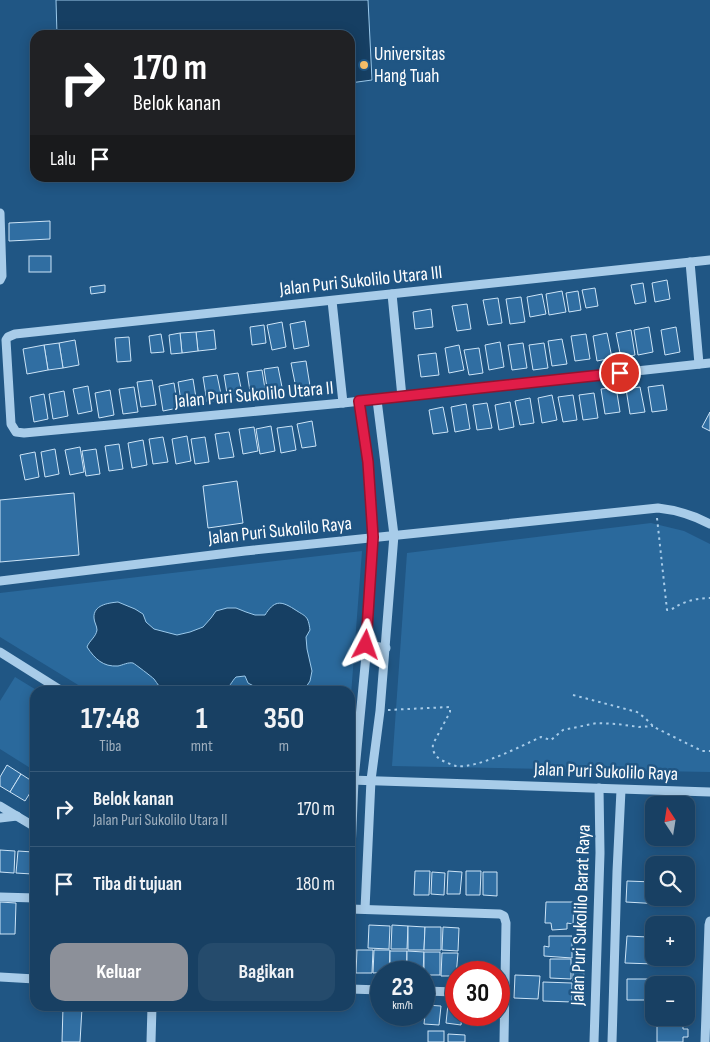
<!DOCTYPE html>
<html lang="id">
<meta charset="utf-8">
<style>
body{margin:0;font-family:"Sofia Sans Condensed",sans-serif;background:#254b6c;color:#f1f3f6;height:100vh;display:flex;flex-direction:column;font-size:19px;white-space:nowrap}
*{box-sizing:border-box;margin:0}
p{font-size:16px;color:#9fafbe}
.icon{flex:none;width:28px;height:28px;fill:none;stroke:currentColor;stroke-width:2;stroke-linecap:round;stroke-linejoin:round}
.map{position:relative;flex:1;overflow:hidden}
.panel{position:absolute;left:30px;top:686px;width:325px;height:325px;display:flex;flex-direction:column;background:#184063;border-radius:15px;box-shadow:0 2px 12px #0003,0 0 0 1px #365978}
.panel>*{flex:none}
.guide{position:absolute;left:30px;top:30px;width:325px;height:152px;border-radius:15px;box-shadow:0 2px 12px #0003,0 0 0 1px #365978;background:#202124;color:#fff;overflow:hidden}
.needle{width:32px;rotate:348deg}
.buttons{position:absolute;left:645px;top:796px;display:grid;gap:10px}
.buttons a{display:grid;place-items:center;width:50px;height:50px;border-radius:10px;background:#184063;box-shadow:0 2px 12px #0003,0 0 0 1px #365978;font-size:25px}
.speed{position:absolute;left:370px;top:961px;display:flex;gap:10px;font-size:25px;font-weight:700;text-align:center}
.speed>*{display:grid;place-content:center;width:65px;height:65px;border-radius:50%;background:#184063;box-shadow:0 2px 12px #0003,0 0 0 1px #365978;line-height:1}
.speed small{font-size:12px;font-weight:400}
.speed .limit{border:8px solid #d22;background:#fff;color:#111}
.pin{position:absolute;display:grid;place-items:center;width:42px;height:42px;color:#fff;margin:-21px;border:2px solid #fff;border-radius:50%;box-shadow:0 1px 5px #0007}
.me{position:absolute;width:55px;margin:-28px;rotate:4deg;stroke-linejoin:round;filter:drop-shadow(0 0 4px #0008)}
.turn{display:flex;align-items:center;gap:18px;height:105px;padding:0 20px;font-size:22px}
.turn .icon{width:65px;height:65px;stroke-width:2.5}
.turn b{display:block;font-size:35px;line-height:42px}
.then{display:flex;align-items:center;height:48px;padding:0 20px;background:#0003;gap:10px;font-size:19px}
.eta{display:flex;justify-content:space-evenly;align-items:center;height:85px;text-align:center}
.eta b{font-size:30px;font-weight:700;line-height:35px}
.button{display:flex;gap:10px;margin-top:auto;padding:10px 20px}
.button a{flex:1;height:58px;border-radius:15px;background:#8c9099;color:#fff;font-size:20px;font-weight:700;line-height:58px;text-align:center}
.button a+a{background:#254b6c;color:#f1f3f6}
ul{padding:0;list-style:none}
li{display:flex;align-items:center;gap:15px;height:75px;padding:0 20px;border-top:1px solid #365978}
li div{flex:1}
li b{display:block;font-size:19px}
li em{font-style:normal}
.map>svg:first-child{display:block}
.green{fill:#2a699c}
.water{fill:#163f63;stroke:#9bc9eb}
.building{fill:#306ea2;stroke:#cce4f7}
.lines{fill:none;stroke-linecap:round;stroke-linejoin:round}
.path{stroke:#a8cce9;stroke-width:2;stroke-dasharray:2.5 4;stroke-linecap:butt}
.minor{stroke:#a8cce9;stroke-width:9}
.route-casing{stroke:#92132f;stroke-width:12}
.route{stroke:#e11d48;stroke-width:9}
.poi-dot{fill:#f7bf68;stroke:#205684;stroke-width:2}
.labels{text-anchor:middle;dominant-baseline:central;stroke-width:5;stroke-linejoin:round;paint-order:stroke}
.poi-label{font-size:19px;fill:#fff;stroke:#205684;text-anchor:start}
.street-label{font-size:19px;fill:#fff;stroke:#205684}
</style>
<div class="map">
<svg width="710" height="1042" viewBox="0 0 710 1042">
<rect width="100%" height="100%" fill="#205684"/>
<g class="green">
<polygon points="651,523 684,531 710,544 710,772 392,766 407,553"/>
<polygon points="362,551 350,708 350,691 88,691 0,637 0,593"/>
<polygon points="15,677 38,691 35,691 35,771 0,749 0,701"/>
</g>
<g class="water">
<polygon points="56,0 368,0 372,80 350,83 350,35 57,35"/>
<path d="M118,602L135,609L143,614L146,622L154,629L177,635L190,632L203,627L211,618L216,611L227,608H236L246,612L255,615H265C274,601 280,600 294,609C306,617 308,615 310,630L306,637L307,649L312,671L310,681L306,687L300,691H263L248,683L245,676L236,677C231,682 230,688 223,690C219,692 177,692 173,691C170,690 161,688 159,686C157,684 156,681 154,679C152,677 135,664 133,663C128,662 123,665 118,666C103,667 95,659 87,647C89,641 96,637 97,630C97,626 94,622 94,618C93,605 108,603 118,602Z"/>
</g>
<g class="building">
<polygon points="50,221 50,239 9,241 9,223"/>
<rect x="29" y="256" width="22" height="16"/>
<polygon points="667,280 670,299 655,302 652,283"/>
<polygon points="643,283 646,302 635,304 631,285"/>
<polygon points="105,285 105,292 91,294 90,287"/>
<polygon points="595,288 598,306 586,308 582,290"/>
<polygon points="562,291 566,312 549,315 546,294"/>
<polygon points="578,291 581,310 569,312 566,293"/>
<polygon points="542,294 546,314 530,317 527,297"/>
<polygon points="521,297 525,322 510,324 506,299"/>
<polygon points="498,298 502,323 488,325 483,300"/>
<polygon points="467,304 471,329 457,331 452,306"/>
<polygon points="431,309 433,327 415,329 413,312"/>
<polygon points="305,321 309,346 294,349 290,324"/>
<polygon points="282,322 286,347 272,350 267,325"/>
<polygon points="264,325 266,343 252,345 250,327"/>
<polygon points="649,327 653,352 638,355 634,330"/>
<polygon points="676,327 680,352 665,355 661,330"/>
<polygon points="214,330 216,349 198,351 196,332"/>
<polygon points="631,330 635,355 621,358 616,333"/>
<polygon points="196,332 198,351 182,353 180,333"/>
<polygon points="180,333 182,353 171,354 169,335"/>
<polygon points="607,333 612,358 597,361 593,336"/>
<polygon points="161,334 164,352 151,353 149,336"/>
<polygon points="586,334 590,359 575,361 571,336"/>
<polygon points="129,337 131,361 117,362 115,338"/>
<polygon points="562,339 567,364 552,366 548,341"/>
<polygon points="75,340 79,365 63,368 59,343"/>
<polygon points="500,342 504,367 489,370 485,345"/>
<polygon points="59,343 63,368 48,370 44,345"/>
<polygon points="523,343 527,368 512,370 508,345"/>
<polygon points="544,343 548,368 533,370 529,345"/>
<polygon points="44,345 48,370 27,374 23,349"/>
<polygon points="459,345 464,370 449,373 445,348"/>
<polygon points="479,348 483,373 469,375 464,350"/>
<polygon points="436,353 439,375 421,377 418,355"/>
<polygon points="306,361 310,386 296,388 291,363"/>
<polygon points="278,367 283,392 268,394 264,369"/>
<polygon points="262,370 266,395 251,398 247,372"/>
<polygon points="238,373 243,398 228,400 224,375"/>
<polygon points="217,375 222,399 207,402 203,377"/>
<polygon points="193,379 197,404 182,407 178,382"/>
<polygon points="152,380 156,405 141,407 137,382"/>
<polygon points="174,383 178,408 163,411 159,386"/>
<polygon points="663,385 667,410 652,412 648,387"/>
<polygon points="88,386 92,411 78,414 73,389"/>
<polygon points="134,387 138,412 123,414 119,389"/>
<polygon points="616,387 620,412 605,414 601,389"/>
<polygon points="640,387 645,412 630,414 626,389"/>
<polygon points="110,390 114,415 99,418 95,393"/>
<polygon points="64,391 68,416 53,419 49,394"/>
<polygon points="594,393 598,418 583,420 579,395"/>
<polygon points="44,394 48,419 34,422 30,397"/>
<polygon points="552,395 557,420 542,423 538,398"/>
<polygon points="573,395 577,420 563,422 558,397"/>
<polygon points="530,398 534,423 520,425 515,401"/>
<polygon points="510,402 514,427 499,430 495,405"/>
<polygon points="487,403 492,428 477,430 473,405"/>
<polygon points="466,404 470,429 455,432 451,407"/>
<polygon points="443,407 448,432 433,434 429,410"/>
<polygon points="710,412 710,431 702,427"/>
<polygon points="312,421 316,446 302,448 297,424"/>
<polygon points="271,426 275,451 260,454 256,429"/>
<polygon points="292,426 296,450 281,453 277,428"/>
<polygon points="254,427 258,451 243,454 239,429"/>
<polygon points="229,432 234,457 219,459 215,434"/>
<polygon points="187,436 191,461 176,464 172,439"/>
<polygon points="163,437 168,462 153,464 149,439"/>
<polygon points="205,437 209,462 195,464 191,439"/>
<polygon points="143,440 147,465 132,468 128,443"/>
<polygon points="119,444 123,469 109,471 105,446"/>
<polygon points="80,447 84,472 70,475 65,450"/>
<polygon points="55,449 59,474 45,477 41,452"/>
<polygon points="96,449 100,474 86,476 82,451"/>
<polygon points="35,452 39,477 25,480 20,455"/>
<polygon points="237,481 243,523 208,528 203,486"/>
<polygon points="74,493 79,555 0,562 0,500"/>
<polygon points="7,765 21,774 10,792 0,786 0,777"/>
<polygon points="21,774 35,783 35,785 25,801 10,792"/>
<polygon points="0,850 15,851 14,873 0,872"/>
<polygon points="18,851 33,852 32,874 16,873"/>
<polygon points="415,871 430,871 429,895 414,895"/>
<polygon points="448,871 462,872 460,894 447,894"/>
<polygon points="466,871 481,871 480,895 466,895"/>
<polygon points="432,872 445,873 444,895 431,894"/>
<polygon points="483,872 497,872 497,896 483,895"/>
<polygon points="627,881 654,882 654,898 661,898 661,904 626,902"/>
<polygon points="0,902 16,903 15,934 0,934"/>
<polygon points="546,902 574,902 573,924 567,923 567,929 552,930 551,923 545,923"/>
<polygon points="369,925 390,926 389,949 368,948"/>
<polygon points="392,925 408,926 407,949 391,949"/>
<polygon points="408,926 425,927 424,950 408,950"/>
<polygon points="425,927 441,927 441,950 424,950"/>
<polygon points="443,927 459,928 458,951 442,950"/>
<polygon points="549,936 572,936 572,958 544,956 544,946 549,947"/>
<polygon points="627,936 648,937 648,949 654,950 654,958 656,958 655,964 625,963"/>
<polygon points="350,949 356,949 355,973 350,972"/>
<polygon points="357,950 373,950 372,973 356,973"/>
<polygon points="374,950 390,950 389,972 373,973"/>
<polygon points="390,951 407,951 406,972 390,972"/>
<polygon points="407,951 424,952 423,972 407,972"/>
<rect x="424" y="952" width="16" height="23"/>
<polygon points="442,953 458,953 456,976 441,976"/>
<polygon points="550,959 571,959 571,979 550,978"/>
<polygon points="573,972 584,973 584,981 573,981"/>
<polygon points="515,975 540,976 538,999 514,998"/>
<polygon points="627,979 655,979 655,985 654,985 654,1000 627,1000"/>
<polygon points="543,982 572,983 572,1002 543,1001"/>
<polygon points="448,1004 456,1005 456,1015 462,1015 461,1025 446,1023"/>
<polygon points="426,1005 441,1006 439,1025 424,1024"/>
<polygon points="63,1007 82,1008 80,1042 62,1042"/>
<polygon points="657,1025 683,1025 683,1029 688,1029 688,1037 683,1037 683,1042 657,1042"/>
<rect x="428" y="1031" width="16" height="11"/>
<polygon points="448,1034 465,1035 465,1042 448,1042"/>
</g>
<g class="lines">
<g class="path">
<path d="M657,518L667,610C673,610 676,606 681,604C690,600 700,598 710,598"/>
<polyline points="573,695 637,712 645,718 654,727 702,751 710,751"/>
<path d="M388,710L450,707V712L433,744C432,751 435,756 441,760C446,762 451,765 456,766C477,769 521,746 541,737L551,740L563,730L597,723L617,724L639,727L653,726"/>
</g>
<g class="minor">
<polyline points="0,213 2,276 0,280"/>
<polyline points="710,260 15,334 8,337 6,340 11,424 16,432 24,433 343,403 710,363"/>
<polyline points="690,262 699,364"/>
<polyline points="392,294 402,397"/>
<polyline points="332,301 343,403"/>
<path d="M0,581L245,551L658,508C677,510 693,515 710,524"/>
<polyline points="367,645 386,648"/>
<polyline points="0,652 62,691"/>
<polyline points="350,780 710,792"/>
<polyline points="0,806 35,827"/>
<polyline points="0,818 17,816"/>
<polyline points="350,874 354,780 367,645 373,537 368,462 359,401"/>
<polyline points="0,897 35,898"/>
<polyline points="350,909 500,914 504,916 506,923 504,1042"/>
<polyline points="365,909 371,780 380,711 394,535 377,400"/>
<polyline points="0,977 35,979"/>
<polyline points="350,989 381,990"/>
<polyline points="424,991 456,992"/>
<polyline points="151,1042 152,1006"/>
<polyline points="594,1042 600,853 599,788"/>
<polyline points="612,1042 617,872 621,790"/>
<polyline points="705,1042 709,925 710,921"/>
</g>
</g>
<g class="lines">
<defs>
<polyline id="route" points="366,645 373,537 368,462 359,401 620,373"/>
</defs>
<use href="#route" class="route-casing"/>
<use href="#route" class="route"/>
</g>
<circle class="poi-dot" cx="364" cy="65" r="5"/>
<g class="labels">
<g class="poi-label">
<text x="374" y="54">Universitas<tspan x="374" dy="22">Hang Tuah</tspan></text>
</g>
<g class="street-label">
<text transform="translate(361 281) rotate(-6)">Jalan Puri Sukolilo Utara III</text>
<text transform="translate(254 395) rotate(-5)">Jalan Puri Sukolilo Utara II</text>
<text transform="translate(280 531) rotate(-6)">Jalan Puri Sukolilo Raya</text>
<text transform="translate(606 772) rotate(2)">Jalan Puri Sukolilo Raya</text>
<text transform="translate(581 915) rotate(-88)">Jalan Puri Sukolilo Barat Raya</text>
</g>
</g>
</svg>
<div class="buttons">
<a><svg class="needle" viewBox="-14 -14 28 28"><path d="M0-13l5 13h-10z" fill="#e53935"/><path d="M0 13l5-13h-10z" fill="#9fafbe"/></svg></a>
<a><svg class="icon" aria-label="search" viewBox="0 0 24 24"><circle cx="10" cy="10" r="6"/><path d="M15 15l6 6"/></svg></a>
<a>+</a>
<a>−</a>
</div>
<div class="speed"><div>23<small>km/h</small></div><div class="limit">30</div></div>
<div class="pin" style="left:620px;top:373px;background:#d93025"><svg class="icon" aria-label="arrive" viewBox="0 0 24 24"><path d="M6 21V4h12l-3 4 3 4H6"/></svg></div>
<svg class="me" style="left:366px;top:645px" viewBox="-20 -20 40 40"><path d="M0-17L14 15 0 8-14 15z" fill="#e11d48" stroke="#fff" stroke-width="4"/></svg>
<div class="guide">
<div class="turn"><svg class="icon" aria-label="right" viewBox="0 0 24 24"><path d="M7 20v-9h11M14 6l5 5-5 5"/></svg><div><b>170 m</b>Belok kanan</div></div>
<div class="then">Lalu<svg class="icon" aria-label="arrive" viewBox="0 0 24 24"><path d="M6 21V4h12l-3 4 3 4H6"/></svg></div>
</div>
<section class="panel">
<div class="eta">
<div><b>17:48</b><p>Tiba</p></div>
<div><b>1</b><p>mnt</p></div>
<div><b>350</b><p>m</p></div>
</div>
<ul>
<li><svg class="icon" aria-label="right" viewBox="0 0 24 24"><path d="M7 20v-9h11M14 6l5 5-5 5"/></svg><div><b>Belok kanan</b><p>Jalan Puri Sukolilo Utara II</p></div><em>170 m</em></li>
<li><svg class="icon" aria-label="arrive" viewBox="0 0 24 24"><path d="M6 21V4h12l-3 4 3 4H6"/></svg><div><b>Tiba di tujuan</b></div><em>180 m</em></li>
</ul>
<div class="button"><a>Keluar</a><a>Bagikan</a></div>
</section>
</div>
